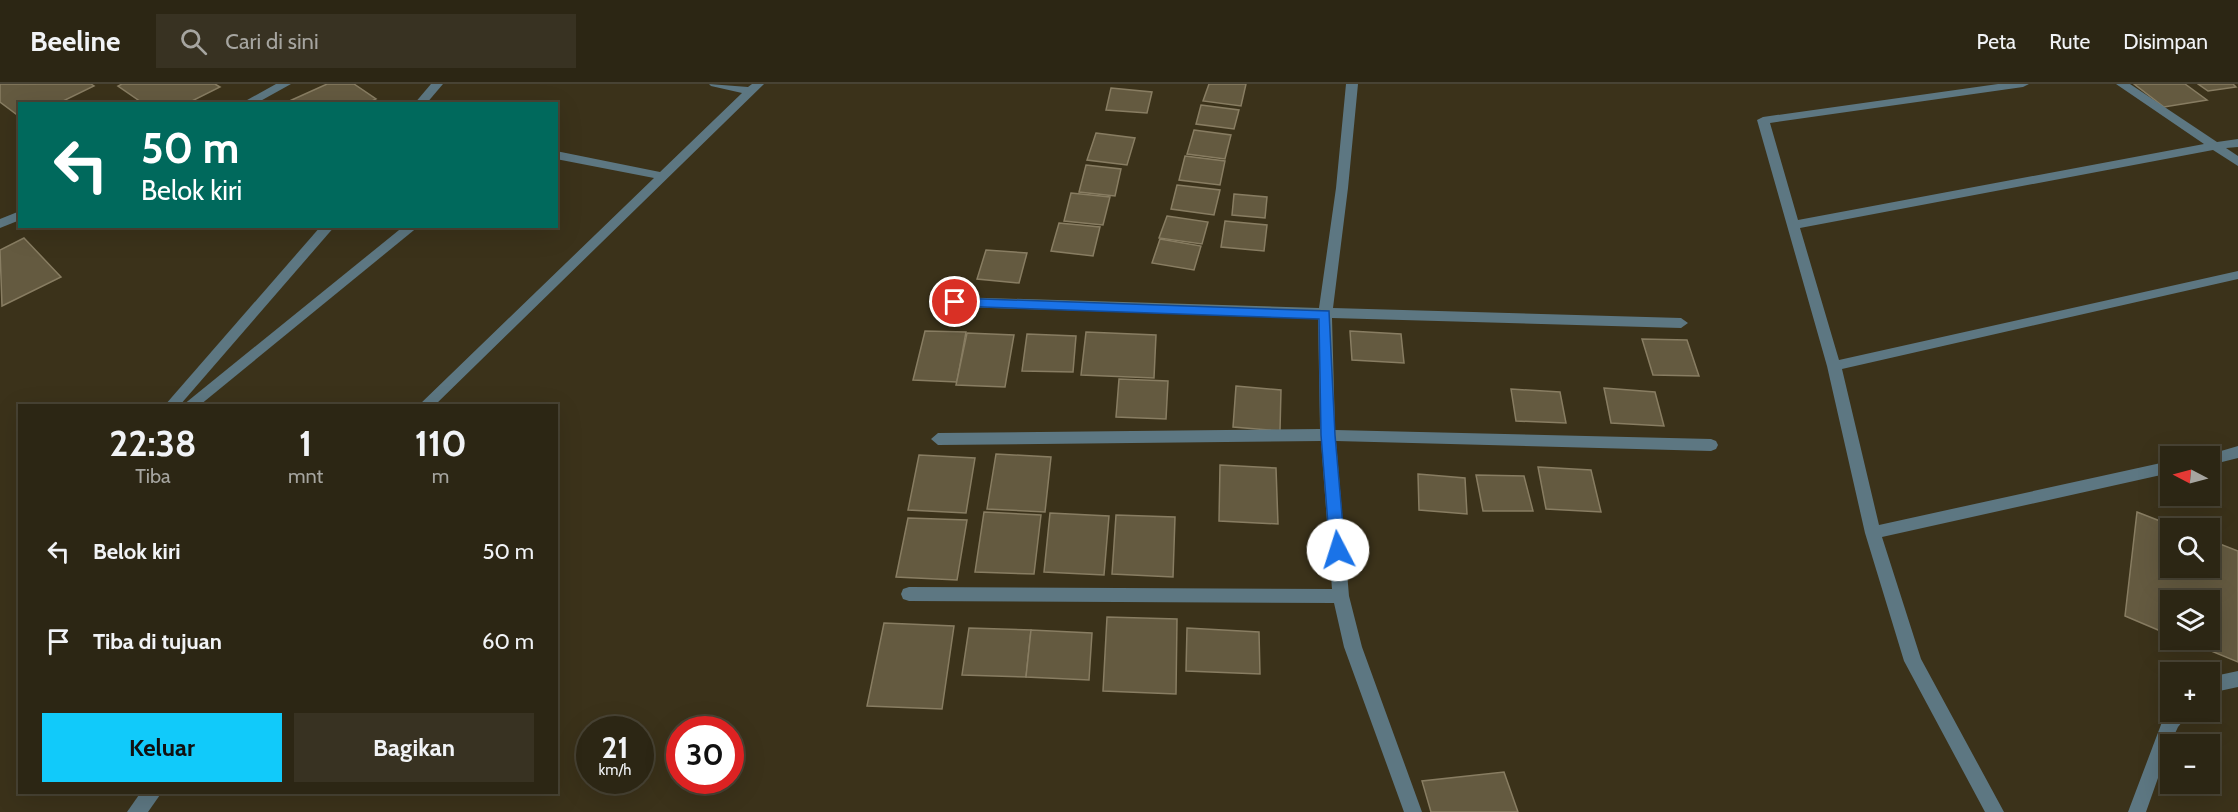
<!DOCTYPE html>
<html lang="id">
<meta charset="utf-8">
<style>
body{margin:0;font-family:Cabin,sans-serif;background:#383222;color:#f1f3f6;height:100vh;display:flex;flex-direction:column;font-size:22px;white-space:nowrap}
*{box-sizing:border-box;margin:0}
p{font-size:20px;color:#a6a5a0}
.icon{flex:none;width:33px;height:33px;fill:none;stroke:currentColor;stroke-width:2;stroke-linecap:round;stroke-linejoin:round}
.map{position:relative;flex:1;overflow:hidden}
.drawer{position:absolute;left:18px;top:320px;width:540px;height:390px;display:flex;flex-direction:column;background:#2c2614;border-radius:0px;box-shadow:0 6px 24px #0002,0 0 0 2px #484334}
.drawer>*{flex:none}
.banner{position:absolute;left:18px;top:18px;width:540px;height:126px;border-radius:0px;box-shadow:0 6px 24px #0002,0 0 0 2px #484334;background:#00695c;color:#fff;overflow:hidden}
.needle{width:39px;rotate:276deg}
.fabs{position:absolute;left:2160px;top:362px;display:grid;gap:12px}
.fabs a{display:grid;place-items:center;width:60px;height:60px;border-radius:0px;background:#2c2614;box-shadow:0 6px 24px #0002,0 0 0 2px #484334;font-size:30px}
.speed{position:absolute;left:576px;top:632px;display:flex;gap:12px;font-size:30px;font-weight:700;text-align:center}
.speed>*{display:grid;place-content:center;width:78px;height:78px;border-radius:50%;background:#2c2614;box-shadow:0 6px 24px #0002,0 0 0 2px #484334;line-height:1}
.speed small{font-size:15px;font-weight:400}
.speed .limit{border:9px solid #d22;background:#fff;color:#111}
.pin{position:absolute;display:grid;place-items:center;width:51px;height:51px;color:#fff;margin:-26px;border:3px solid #fff;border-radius:50%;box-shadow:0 2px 6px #0007}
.me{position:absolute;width:66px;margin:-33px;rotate:355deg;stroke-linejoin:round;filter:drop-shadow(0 0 4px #0008)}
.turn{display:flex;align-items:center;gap:21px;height:126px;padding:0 24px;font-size:27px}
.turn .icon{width:78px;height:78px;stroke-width:2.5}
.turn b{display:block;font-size:42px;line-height:51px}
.eta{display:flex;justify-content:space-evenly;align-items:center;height:102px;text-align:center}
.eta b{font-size:36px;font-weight:700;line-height:42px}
.cta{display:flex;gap:12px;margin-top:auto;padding:12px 24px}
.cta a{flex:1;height:69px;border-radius:0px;background:#11cafa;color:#111;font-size:24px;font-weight:700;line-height:69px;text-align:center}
.cta a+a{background:#383222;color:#f1f3f6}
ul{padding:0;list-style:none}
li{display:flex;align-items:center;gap:18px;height:90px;padding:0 24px}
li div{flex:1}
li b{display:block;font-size:22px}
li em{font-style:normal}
header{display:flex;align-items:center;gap:36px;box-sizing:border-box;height:84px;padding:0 30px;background:#2c2614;border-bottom:2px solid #484334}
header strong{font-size:28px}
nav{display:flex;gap:33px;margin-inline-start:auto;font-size:21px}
.search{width:420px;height:54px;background:#383222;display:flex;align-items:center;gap:15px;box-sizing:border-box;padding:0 21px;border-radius:0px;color:#a6a5a0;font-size:22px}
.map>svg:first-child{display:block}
.building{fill:#645a40;stroke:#887d62;stroke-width:1.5}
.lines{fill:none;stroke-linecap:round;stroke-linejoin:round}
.minor{fill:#5d7782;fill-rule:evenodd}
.route{fill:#1a73e8;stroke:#114b97;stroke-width:1.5}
</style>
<header>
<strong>Beeline</strong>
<div class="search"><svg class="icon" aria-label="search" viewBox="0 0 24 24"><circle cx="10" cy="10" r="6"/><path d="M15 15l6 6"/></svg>Cari di sini</div>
<nav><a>Peta</a><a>Rute</a><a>Disimpan</a></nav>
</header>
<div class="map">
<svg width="2238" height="728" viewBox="0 0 2238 728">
<rect width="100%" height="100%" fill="#3b321a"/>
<g class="building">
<polygon points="0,0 91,0 94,2 57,20 20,20 20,33 0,18"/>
<polygon points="122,0 215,0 220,3 186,20 144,20 118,2"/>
<polygon points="327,0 354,0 376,15 366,20 285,19"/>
<polygon points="1209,0 1246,0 1241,22 1203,17"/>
<polygon points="2134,0 2185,0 2207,16 2164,23"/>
<polygon points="2198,0 2233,0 2236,3 2208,7"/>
<polygon points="1111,4 1152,8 1147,29 1106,26"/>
<polygon points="1201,21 1239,26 1234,45 1196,40"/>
<polygon points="1194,46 1231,51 1225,75 1187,70"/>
<polygon points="1096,49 1135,54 1127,81 1087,76"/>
<polygon points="1185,72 1225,77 1220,101 1179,96"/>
<polygon points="1086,81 1121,85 1115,112 1079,108"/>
<polygon points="1177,101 1220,106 1214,131 1171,125"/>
<polygon points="1071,109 1110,113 1103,141 1064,137"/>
<polygon points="1234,110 1267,113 1265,134 1232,131"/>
<polygon points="1167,132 1208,138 1202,160 1159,154"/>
<polygon points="1225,137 1267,141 1264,167 1221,163"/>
<polygon points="1059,139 1100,143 1093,172 1051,167"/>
<polygon points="24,154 61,193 2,222 0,166"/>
<polygon points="1160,155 1201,162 1194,186 1152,179"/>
<polygon points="986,166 1027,169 1019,199 977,195"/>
<polygon points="925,247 966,248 957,298 913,296"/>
<polygon points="1350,247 1401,250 1404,279 1352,276"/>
<polygon points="1086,248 1156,251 1154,294 1081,291"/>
<polygon points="967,249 1014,251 1005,303 956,301"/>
<polygon points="1027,250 1076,252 1073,288 1022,287"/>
<polygon points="1642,255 1687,256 1699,292 1653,291"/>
<polygon points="1119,295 1168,297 1166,335 1116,333"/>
<polygon points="1236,302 1281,306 1280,347 1233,343"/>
<polygon points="1604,304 1655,308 1664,342 1611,339"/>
<polygon points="1511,305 1560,308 1566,339 1516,337"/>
<polygon points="996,370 1051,373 1045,428 987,425"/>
<polygon points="919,371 975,374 966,429 908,426"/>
<polygon points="1220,381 1276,384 1278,440 1219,437"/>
<polygon points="1538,383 1591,386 1601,428 1546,425"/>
<polygon points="1418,390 1465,394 1467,430 1419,426"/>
<polygon points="1476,391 1524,392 1533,427 1483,427"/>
<polygon points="984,428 1041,431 1034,490 975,488"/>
<polygon points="2137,428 2178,444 2170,444 2170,483 2210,483 2210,456 2238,467 2238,578 2182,555 2210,555 2210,516 2170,516 2170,551 2125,532"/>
<polygon points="1050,429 1109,432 1104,491 1044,488"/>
<polygon points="1116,431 1175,433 1173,493 1112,490"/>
<polygon points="908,434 967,436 957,496 896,493"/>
<polygon points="1107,533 1177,535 1176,610 1103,607"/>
<polygon points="884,539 954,542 942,625 867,622"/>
<polygon points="969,544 1031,546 1026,593 962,591"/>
<polygon points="1187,544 1259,548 1260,590 1186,587"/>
<polygon points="1031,546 1092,549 1089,596 1026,593"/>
<polygon points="1504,688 1518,728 1431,728 1422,697"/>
</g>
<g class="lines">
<g class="minor">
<polygon points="276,0 291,0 255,20 240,20"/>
<polygon points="431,0 443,0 426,20 414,20"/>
<polygon points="709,0 748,3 752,0 764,0 435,321 419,321 654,94 556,75 556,67 660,88 742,9 711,2"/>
<polygon points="1346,0 1358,0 1348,104 1333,224 1681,234 1688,239 1681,244 1332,234 1335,346 1711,355 1716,357 1718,361 1716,365 1711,367 1336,357 1349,512 1362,563 1422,728 1404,728 1344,563 1334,519 909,517 903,515 901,510 903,505 909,503 1332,505 1321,357 938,361 931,355 938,349 1320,345 1318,233 955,223 948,218 955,213 1319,224 1336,104"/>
<polygon points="1998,0 2029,0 2023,3 1770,39 1798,136 2204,60 2116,0 2130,0 2217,58 2238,55 2238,63 2226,64 2238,72 2238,82 2213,66 1800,144 1839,276 2238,187 2238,195 1842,285 1879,441 2170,377 2170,389 1882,453 1921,575 2004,728 1985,728 1904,577 1865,449 1827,282 1757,36 1763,33"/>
<polygon points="20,127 20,136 0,144 0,135"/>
<polygon points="321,142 335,142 180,321 165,321"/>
<polygon points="404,142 419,142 200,321 183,321"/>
<polygon points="2238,362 2238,374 2210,381 2210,372 2204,372"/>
<polygon points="2238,587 2238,603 2210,609 2210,593"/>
<polygon points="2170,627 2191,627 2178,643 2170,660 2146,728 2128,728 2162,638"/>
<polygon points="141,708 162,708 148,728 127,728"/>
</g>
</g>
<polygon class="route" points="955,214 1329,227 1335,351 1345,466 1343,470 1332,470 1330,466 1321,351 1319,235 955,222 949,218"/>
</svg>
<div class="fabs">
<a><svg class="needle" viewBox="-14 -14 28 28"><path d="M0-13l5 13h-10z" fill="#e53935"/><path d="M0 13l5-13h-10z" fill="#a6a5a0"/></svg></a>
<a><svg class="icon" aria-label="search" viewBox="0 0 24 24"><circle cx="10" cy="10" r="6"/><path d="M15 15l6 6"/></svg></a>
<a><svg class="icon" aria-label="layers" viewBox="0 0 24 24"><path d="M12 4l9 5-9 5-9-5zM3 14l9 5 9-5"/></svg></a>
<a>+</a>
<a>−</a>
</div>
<div class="speed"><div>21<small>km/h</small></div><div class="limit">30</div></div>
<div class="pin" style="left:955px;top:218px;background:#d93025"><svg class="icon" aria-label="arrive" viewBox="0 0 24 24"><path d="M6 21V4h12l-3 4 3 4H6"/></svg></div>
<svg class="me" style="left:1338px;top:466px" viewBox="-20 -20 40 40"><circle r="19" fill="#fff"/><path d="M0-13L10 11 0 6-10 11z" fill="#1a73e8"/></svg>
<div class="banner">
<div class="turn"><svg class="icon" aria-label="left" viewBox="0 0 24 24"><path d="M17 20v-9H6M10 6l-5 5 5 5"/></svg><div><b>50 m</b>Belok kiri</div></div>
</div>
<section class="drawer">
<div class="eta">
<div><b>22:38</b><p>Tiba</p></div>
<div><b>1</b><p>mnt</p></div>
<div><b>110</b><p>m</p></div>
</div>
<ul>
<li><svg class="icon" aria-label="left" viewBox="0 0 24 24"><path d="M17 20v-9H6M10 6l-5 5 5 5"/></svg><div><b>Belok kiri</b></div><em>50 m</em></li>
<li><svg class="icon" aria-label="arrive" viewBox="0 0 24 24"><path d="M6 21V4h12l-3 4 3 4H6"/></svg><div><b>Tiba di tujuan</b></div><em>60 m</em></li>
</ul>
<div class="cta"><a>Keluar</a><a>Bagikan</a></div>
</section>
</div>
